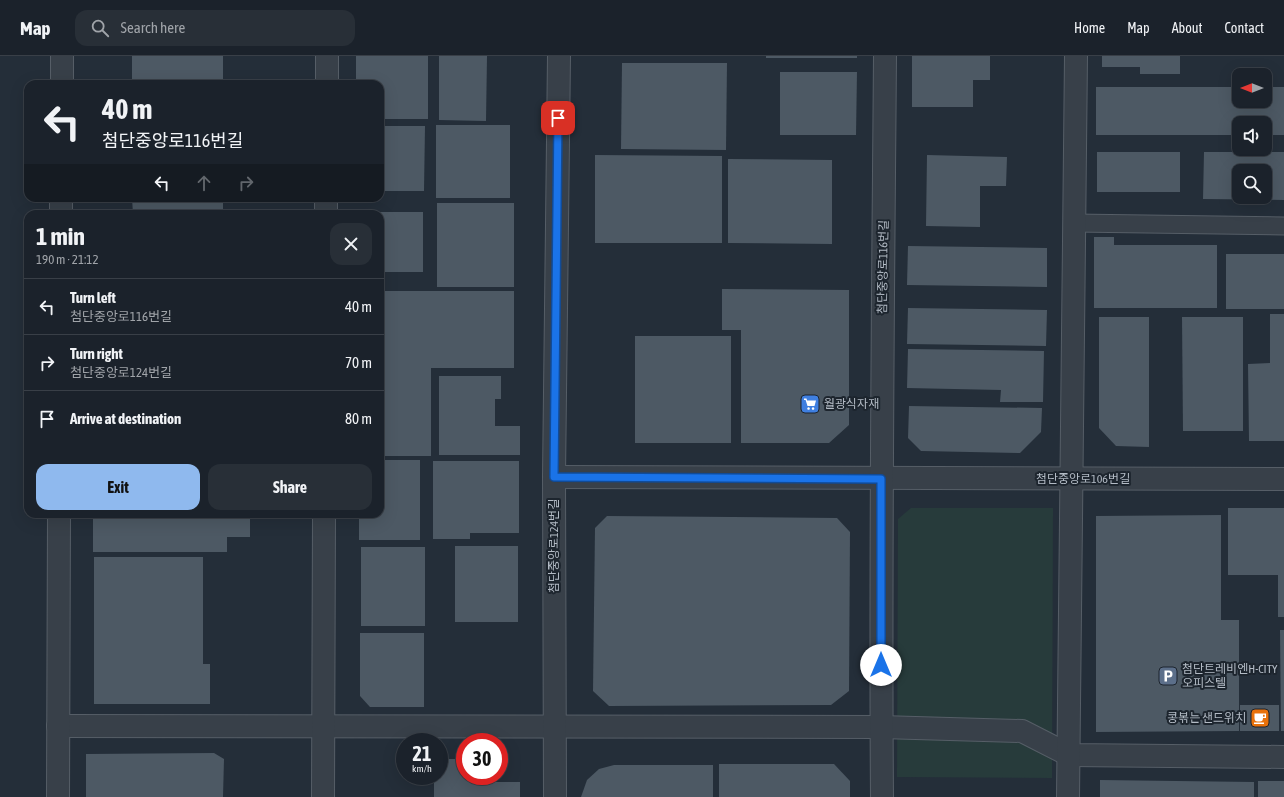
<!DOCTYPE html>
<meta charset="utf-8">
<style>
body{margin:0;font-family:"Asap Condensed","Noto Sans KR",sans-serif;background:#282f37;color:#f1f3f6;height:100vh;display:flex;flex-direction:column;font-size:15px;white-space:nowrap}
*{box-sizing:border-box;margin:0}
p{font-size:13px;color:#a0a4a9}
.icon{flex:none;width:22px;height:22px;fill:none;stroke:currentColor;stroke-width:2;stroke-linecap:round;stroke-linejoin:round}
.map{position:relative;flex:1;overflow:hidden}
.details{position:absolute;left:24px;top:154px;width:360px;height:308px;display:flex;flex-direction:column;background:#1b222b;border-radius:12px;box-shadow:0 4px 16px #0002,0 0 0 1px #393f47}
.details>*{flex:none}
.banner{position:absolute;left:24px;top:24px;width:360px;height:122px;border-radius:12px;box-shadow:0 4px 16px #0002,0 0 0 1px #393f47;background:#1b222b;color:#f1f3f6;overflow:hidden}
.needle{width:26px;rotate:270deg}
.buttons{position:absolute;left:1232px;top:12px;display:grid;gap:8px}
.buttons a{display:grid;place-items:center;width:40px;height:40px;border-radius:8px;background:#1b222b;box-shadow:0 4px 16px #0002,0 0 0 1px #393f47;font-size:20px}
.speed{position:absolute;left:396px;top:677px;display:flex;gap:8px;font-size:20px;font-weight:700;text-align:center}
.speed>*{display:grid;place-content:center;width:52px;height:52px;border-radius:50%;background:#1b222b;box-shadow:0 4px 16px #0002,0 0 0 1px #393f47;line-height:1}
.speed small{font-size:10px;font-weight:400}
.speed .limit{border:6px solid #d22;background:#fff;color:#111}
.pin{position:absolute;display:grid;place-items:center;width:34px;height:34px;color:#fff;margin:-17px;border-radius:8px;box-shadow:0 2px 6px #0006}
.me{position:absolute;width:44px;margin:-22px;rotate:0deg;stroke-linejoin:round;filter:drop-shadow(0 0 3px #0008)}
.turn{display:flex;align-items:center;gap:14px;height:84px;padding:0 12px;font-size:18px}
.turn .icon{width:52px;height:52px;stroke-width:2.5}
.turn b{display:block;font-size:28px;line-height:34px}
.lanes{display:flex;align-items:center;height:38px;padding:0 12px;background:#0003;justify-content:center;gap:20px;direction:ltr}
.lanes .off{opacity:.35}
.round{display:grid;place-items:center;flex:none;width:42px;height:42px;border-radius:12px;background:#282f37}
.headline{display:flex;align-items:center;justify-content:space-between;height:68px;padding:0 12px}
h1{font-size:24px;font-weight:700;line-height:30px}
.primary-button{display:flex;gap:8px;margin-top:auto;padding:8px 12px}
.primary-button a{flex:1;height:46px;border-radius:12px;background:#8fb9ee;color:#111;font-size:16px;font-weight:700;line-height:46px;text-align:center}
.primary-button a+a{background:#282f37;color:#f1f3f6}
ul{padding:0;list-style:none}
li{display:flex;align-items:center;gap:12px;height:56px;padding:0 12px;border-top:1px solid #393f47}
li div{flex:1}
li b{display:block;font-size:15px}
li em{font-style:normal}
header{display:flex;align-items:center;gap:24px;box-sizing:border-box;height:56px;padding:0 20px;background:#1b222b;border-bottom:1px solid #393f47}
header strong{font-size:19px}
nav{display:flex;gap:22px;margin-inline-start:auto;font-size:14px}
.search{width:280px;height:36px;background:#282f37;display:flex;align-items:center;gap:10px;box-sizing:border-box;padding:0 14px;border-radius:12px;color:#a0a4a9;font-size:15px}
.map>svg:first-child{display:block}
.green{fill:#273b3b}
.building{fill:#4d5964;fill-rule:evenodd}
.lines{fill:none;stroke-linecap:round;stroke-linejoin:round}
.lane-casing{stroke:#565e67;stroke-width:19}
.street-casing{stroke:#565e67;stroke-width:24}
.lane{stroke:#384049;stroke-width:17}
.street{stroke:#384049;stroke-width:22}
.route-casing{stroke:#114b97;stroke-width:10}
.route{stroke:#1a73e8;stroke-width:7}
.labels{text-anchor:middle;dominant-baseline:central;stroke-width:4;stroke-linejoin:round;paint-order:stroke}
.street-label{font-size:12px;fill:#b3bbc5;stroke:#1d252e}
.poi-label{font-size:12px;fill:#b3bbc5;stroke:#1d252e;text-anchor:start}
</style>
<header>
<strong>Map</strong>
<div class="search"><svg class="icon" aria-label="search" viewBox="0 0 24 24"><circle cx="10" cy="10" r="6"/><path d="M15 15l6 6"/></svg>Search here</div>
<nav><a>Home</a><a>Map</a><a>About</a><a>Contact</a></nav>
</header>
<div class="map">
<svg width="1284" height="741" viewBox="0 0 1284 741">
<rect width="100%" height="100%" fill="#242e39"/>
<polygon class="green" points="911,452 1053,452 1052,722 897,721 898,463"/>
<g class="building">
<rect x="132" y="0" width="91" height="28"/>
<polygon points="356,0 428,0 428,63 380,63 380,28 356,28"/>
<polygon points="439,0 487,0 486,65 439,64"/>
<rect x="766" y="0" width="91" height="2"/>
<polygon points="912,0 990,0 990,24 973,24 973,51 912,51"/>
<polygon points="1102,0 1180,0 1180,18 1140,18 1140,11 1102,11"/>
<polygon points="622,7 727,7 726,94 621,93"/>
<polygon points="780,16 857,16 856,79 780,79"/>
<polygon points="1096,31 1239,31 1239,45 1265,45 1265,31 1284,31 1284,79 1265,79 1265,67 1239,67 1239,79 1096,79"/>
<rect x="436" y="69" width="74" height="73"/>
<polygon points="380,70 425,70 424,135 380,135"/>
<rect x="1097" y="96" width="83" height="40"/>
<path d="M1204,96H1284V144L1203,143ZM1239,115H1265V141H1239Z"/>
<polygon points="595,99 722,100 722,187 595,187"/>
<polygon points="927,99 1007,101 1006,130 980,130 980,171 926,170"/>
<polygon points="728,103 832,104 832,188 728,187"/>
<polygon points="132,142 223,142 223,158 133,158"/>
<rect x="437" y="147" width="77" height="84"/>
<polygon points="360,156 423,156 423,216 380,216 380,158 360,158"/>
<polygon points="1094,181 1114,181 1114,189 1217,189 1217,252 1094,252"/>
<polygon points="908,190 1047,192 1047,231 907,229"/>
<rect x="1226" y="198" width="58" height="55"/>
<polygon points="722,233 849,234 849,369 829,387 741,387 741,274 722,274"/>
<polygon points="380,235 514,235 514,312 431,312 431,400 380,400"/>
<polygon points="908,252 1047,254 1046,290 907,288"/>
<polygon points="1270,258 1284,258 1284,385 1249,385 1248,308 1270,307"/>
<polygon points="1099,261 1149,261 1149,391 1116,390 1099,372"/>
<polygon points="1182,261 1243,261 1243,375 1183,375"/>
<rect x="635" y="280" width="96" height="107"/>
<polygon points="908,293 1044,295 1043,346 1000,346 1001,334 907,332"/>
<polygon points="439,320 501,320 501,343 495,343 495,370 520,370 520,399 439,399"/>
<polygon points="909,350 1042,352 1041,376 1020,397 921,395 908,382"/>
<polygon points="380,404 420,404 420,484 359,484 359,458 380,458"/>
<polygon points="433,405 519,405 519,477 470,477 470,483 433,483"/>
<polygon points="1228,452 1284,452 1284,561 1278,561 1278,519 1228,519"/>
<polygon points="93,458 250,458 250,481 227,481 227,496 93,496"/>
<polygon points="1221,459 1221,564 1239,564 1239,675 1096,676 1096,460"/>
<polygon points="607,460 837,462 850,476 849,635 831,649 609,650 593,635 595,472"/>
<rect x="455" y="490" width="63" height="76"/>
<rect x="361" y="491" width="64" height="79"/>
<polygon points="94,501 203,501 203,608 210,608 210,648 94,648"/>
<polygon points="1280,574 1284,574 1284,675 1281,675"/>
<polygon points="360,577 424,577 424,651 370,651 360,640"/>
<rect x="1240" y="649" width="39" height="26"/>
<polygon points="214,697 224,703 223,741 86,741 86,698"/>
<polygon points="439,703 465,703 465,720 488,720 488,726 520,726 520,741 434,741 434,720 439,720"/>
<polygon points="719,708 834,708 850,725 850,741 719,741"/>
<polygon points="614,709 713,709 713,741 581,741 587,724 599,713"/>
<polygon points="1100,724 1254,726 1254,741 1100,741"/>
<rect x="1258" y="725" width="26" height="16"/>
</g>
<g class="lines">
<defs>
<polyline id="lane" points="1074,167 1284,170"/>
<g id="street">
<polyline points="62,28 62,0"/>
<polyline points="327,28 327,0"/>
<polyline points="61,158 61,142"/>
<polyline points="326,158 326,142"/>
<polyline points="554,421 1284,423"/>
<polyline points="58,670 881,671 1022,675 1069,699 1284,701"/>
<polyline points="58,741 59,458"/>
<polyline points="323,741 324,458"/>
<polyline points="555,741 554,421 559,0"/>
<path d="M882,741C880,494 883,247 885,0"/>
<polyline points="1068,741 1076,0"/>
</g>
</defs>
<use href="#lane" class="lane-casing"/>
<use href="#street" class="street-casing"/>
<use href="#lane" class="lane"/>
<use href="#street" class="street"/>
</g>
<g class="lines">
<defs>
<polyline id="route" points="558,62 554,421 881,423 881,609"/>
</defs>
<use href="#route" class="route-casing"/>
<use href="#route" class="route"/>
</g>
<defs>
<symbol id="supermarket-square" viewBox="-11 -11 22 22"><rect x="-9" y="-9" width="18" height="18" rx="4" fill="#3f7fe0" stroke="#1d252e"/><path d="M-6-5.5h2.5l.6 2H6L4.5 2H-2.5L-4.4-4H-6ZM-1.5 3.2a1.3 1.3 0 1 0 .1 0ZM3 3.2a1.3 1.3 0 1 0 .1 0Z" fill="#fff"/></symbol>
<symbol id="parking-square" viewBox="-11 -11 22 22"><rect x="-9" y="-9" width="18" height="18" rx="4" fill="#5c6f8a" stroke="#1d252e"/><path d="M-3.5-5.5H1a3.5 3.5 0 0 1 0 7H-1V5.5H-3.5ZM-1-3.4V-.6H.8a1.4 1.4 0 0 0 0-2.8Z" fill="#fff"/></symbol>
<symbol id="cafe-square" viewBox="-11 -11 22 22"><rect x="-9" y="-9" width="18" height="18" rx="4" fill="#e8710a" stroke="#1d252e"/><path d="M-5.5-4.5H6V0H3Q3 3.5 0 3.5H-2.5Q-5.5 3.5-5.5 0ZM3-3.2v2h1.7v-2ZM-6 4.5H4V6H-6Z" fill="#fff"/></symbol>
</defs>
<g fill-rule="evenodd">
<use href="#supermarket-square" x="799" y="337" width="22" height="22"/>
<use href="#parking-square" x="1157" y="609" width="22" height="22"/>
<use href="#cafe-square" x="1249" y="651" width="22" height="22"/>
</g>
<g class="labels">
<g class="street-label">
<text transform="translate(883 211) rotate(-89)">첨단중앙로116번길</text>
<text x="1083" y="423">첨단중앙로106번길</text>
<text transform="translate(554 490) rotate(-90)">첨단중앙로124번길</text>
</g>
<g class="poi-label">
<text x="824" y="348">월광식자재</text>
<text x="1182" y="613">첨단트레비엔H-CITY<tspan x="1182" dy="14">오피스텔</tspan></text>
<text x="1246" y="662" text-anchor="end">콩볶는 샌드위치</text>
</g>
</g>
</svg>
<div class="buttons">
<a><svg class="needle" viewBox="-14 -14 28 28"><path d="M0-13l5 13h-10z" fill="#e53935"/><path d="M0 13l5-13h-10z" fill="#a0a4a9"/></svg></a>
<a><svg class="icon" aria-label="sound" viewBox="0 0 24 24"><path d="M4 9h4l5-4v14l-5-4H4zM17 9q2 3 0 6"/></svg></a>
<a><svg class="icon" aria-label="search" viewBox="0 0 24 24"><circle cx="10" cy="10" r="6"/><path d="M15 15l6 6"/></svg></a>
</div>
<div class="speed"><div>21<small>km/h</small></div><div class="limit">30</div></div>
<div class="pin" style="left:558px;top:62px;background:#d93025"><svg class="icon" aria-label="arrive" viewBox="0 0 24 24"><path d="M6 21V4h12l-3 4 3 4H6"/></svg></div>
<svg class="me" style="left:881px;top:609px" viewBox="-20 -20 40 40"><circle r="19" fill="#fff"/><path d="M0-13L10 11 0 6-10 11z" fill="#1a73e8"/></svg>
<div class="banner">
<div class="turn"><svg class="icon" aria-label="left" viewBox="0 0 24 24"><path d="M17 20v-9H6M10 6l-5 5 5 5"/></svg><div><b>40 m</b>첨단중앙로116번길</div></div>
<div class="lanes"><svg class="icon" aria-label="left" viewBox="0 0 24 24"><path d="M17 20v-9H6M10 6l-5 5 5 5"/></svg><svg class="icon off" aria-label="ahead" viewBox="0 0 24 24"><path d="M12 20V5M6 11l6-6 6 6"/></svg><svg class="icon off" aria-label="right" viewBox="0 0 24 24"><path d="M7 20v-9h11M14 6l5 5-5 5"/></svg></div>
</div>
<section class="details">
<div class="headline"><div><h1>1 min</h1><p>190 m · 21:12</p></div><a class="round"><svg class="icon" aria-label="close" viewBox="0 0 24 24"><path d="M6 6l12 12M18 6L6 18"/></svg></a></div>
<ul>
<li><svg class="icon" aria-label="left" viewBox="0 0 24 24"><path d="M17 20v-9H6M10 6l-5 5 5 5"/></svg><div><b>Turn left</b><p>첨단중앙로116번길</p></div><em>40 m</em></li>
<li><svg class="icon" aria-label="right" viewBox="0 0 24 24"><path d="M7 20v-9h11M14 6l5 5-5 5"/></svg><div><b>Turn right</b><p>첨단중앙로124번길</p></div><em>70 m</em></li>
<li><svg class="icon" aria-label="arrive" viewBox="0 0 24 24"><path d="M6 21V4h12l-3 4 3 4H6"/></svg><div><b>Arrive at destination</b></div><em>80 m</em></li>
</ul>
<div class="primary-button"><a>Exit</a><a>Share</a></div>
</section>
</div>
